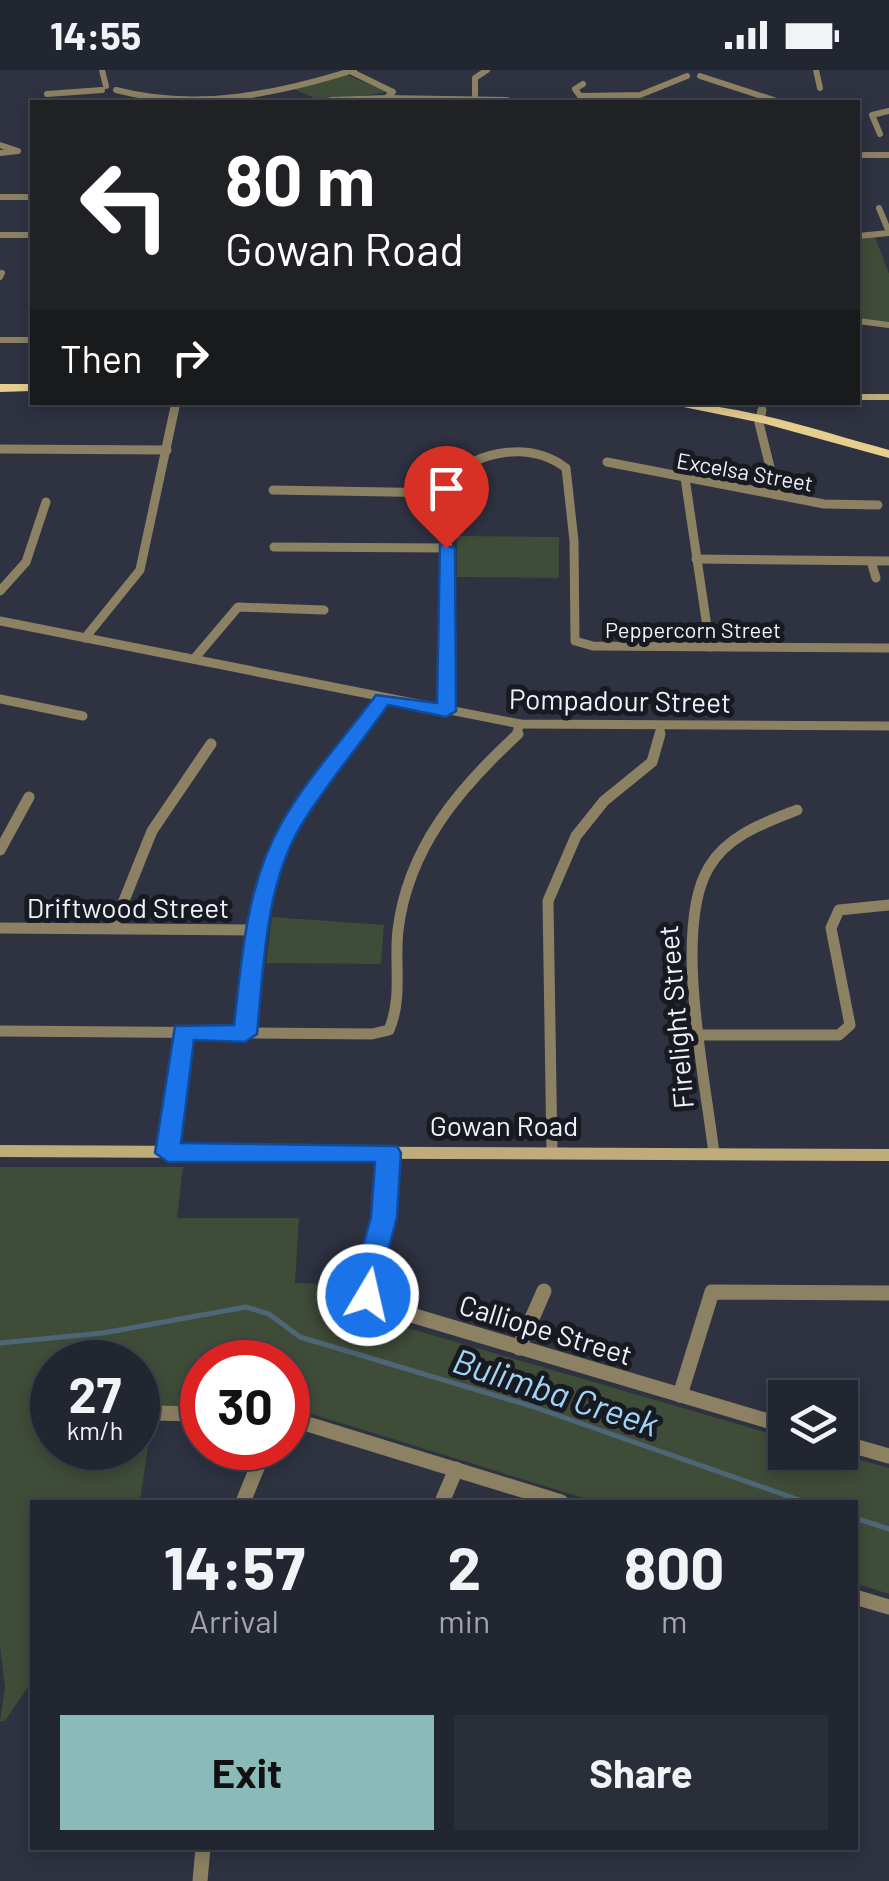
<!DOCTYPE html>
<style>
body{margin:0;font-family:Barlow,sans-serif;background:#2a2e39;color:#f1f3f6;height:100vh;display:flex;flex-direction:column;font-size:38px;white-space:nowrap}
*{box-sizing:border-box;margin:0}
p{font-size:32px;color:#a2a5ab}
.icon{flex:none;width:55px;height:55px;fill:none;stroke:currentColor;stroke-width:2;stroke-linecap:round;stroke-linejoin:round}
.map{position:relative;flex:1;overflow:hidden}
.panel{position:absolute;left:30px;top:1430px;width:828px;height:350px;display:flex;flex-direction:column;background:#222631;border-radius:0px;box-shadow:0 5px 15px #0003,0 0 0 2px #3f434d}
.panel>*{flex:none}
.guide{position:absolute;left:30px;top:30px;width:830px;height:305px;border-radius:0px;box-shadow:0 5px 15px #0003,0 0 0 2px #3f434d;background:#202124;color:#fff;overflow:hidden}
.controls{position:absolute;left:768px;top:1310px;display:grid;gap:20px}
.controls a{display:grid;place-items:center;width:90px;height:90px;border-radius:0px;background:#222631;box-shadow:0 5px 15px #0003,0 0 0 2px #3f434d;font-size:50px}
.speed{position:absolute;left:30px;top:1270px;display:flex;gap:20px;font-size:50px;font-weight:700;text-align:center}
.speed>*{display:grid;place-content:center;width:130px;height:130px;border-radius:50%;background:#222631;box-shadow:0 5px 15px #0003,0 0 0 2px #3f434d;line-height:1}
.speed small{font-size:25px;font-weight:400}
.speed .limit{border:15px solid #d22;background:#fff;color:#111}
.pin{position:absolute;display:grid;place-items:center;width:85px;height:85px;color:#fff;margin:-102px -42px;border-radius:50% 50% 50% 0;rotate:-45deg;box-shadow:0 0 10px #0007}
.pin .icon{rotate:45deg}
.me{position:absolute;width:110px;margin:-55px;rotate:9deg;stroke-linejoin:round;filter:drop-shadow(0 0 8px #0008)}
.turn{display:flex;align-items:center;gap:35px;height:210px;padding:0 30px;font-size:45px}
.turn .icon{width:130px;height:130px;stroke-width:2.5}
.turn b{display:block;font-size:70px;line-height:85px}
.then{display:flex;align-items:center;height:95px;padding:0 30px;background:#0003;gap:20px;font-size:38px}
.eta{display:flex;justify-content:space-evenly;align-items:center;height:170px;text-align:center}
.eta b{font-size:60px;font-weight:700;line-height:70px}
.button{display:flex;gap:20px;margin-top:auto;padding:20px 30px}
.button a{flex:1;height:115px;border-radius:0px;background:#8bbbb9;color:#111;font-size:40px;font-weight:700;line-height:115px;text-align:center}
.button a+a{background:#2a2e39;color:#f1f3f6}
.status{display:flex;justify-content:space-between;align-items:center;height:70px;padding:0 50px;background:#222631;direction:ltr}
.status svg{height:28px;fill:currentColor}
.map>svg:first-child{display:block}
.green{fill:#3f4c38;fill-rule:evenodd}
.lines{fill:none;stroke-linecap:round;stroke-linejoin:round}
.stream{stroke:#4d6778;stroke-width:5}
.street-far3{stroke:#8c8162;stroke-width:6}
.street-far2{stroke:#8c8162;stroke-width:9}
.street-far1{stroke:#8c8162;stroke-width:11}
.street{stroke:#8c8162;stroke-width:15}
.secondary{fill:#beac7b;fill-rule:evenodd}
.primary{fill:#e5ce8e;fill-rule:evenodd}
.route{fill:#1a73e8;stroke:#114b97;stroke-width:2.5}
.labels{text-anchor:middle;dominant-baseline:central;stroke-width:10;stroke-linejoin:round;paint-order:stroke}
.far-street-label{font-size:22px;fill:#eff2fc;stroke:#181a21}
.street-label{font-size:28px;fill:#eff2fc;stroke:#181a21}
.near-water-label{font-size:35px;font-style:italic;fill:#a2d4f6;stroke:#181a21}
</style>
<div class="status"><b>14:55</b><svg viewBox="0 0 49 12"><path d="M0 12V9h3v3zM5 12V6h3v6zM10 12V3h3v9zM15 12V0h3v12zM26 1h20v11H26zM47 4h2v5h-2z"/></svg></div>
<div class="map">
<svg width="889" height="1811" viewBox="0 0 889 1811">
<rect width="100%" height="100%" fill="#2e3241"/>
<g class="green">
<polygon points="347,5 387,22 323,32 294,19"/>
<polygon points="858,167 875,167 889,204 889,253 858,248"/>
<polygon points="457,466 559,467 559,508 457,507"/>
<polygon points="272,847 384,855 381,894 266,893"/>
<path d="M0,1097H183L177,1148H299L295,1213L345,1214L355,1238L374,1248L785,1368V1382L835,1383L889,1398V1524L855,1513V1432H596L312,1344L288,1341V1292H202V1339H153L140,1432H32V1611L5,1651H0L5,1617L0,1576ZM52,1292H138V1378H52Z"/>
</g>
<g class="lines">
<g class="stream">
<polyline points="0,1273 103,1263 246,1237 269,1244 300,1267 534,1337 805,1432"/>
<polyline points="855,1448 889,1459"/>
</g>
<g class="street-far3">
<polyline points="102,0 106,16"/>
<polyline points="816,0 820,18"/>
<polyline points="700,6 780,32"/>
<polyline points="583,14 575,19 580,26 640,25 687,6"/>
<path d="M116,20C196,41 277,24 354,0"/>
<polyline points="47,24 102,20"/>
<polyline points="386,28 507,30"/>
<polyline points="475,29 475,8 487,0"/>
<polyline points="331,30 386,28 393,22 352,2"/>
<polyline points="880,64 872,45 889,41"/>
<polyline points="0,75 18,81 0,83"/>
<polyline points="858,85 889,85"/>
<polyline points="0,127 32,127"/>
<polyline points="879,138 889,162"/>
<polyline points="0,165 32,165"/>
<polyline points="858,166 889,163"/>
<polyline points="0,207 2,203"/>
<polyline points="858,251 889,255"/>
<polyline points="0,270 32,270"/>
</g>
<g class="street-far2">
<polyline points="762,340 759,353 777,425"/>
<polyline points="0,379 167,380"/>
<polyline points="607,392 824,434 878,435"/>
<polyline points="685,408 710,577"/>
<polyline points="273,420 447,423"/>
<polyline points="274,477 447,478"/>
<polyline points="696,489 889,491"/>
<polyline points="871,491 876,508"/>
<polyline points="0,521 26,492 46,432"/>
<polyline points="0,551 520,654 889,656"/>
<polyline points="85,568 140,500 176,332"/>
<polyline points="194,589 238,537 324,540"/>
<polyline points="0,629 83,646"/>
<path d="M446,641L448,409C480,380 530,371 566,398L574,471L575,571L593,576L889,578"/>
<polyline points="354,667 383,629"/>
<polyline points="515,667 520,654"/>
<polyline points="660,667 660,656"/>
</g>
<g class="street-far1">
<polyline points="0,780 29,727"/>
<polyline points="0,858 256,860"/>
<polyline points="113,858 152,761 211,674"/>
<path d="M0,961L372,964L389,960C403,927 394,894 398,860C408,778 459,718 518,664"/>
<path d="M245,964C260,825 268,777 356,664"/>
<polyline points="700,965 839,965 850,955 831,858 839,840 889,835"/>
<polyline points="167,1083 184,962"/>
<polyline points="552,1083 548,831 576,766 604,731 652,692 660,664"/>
<path d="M714,1084C706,1012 672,858 709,797C728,765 764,753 797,740"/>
<polyline points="380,1162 389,1083"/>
</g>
<g class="street">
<polyline points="380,1160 367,1207 368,1225 381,1236 785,1356"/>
<polyline points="519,1278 544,1221"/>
<polyline points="680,1325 712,1222 889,1223"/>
<polyline points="151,1343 202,1344"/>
<polyline points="288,1348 561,1432"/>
<polyline points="840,1372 889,1386"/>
<polyline points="243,1432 265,1378"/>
<polyline points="442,1432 456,1399"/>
<polyline points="855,1527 889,1537"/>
<polyline points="200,1811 203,1778"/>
</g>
<g class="secondary">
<rect x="858" y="324" width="31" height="6"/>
<polygon points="0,1075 889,1079 889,1091 0,1087"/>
</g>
<g class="primary">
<polygon points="0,314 32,314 32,321 0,322"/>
<path d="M659,332C737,332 814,360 889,380V388L762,353Z"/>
</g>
</g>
<path class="route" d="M440,474L455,478L456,641L446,647L388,635C360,675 327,713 302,754C265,815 264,894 257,964L245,972L194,970L181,1073L397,1076L401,1083L397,1147L381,1207L382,1225L368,1236L355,1225L354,1207L371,1147L375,1092H168L155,1083L175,956L234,955C242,887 246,816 281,754C306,709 345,667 376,625L437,633Z"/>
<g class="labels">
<g class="far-street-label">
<text transform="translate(745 401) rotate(10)">Excelsa Street</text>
<text x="693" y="559">Peppercorn Street</text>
</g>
<g class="street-label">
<text transform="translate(620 630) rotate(1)">Pompadour Street</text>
<text x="128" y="837">Driftwood Street</text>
<text transform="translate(675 947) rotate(-95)">Firelight Street</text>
<text x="504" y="1055">Gowan Road</text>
<text transform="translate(546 1259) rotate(17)">Calliope Street</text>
</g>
<g class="near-water-label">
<text transform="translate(556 1321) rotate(18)">Bulimba Creek</text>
</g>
</g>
</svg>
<div class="controls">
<a><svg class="icon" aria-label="layers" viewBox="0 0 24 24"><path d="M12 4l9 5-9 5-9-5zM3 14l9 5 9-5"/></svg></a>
</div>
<div class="speed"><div>27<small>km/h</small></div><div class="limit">30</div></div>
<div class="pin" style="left:446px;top:478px;background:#d93025"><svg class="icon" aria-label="arrive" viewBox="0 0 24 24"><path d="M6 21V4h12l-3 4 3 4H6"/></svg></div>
<svg class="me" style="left:368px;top:1225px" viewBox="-20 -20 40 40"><circle r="17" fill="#1a73e8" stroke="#fff" stroke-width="3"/><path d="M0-11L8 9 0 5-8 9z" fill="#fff"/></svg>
<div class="guide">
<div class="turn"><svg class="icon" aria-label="left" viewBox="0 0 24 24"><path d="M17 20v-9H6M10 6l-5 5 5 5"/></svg><div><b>80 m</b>Gowan Road</div></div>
<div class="then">Then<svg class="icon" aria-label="right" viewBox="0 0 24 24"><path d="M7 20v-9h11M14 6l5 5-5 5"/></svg></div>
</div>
<section class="panel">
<div class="eta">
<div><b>14:57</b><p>Arrival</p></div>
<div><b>2</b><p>min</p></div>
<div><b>800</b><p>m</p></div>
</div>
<div class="button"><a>Exit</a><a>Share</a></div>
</section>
</div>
